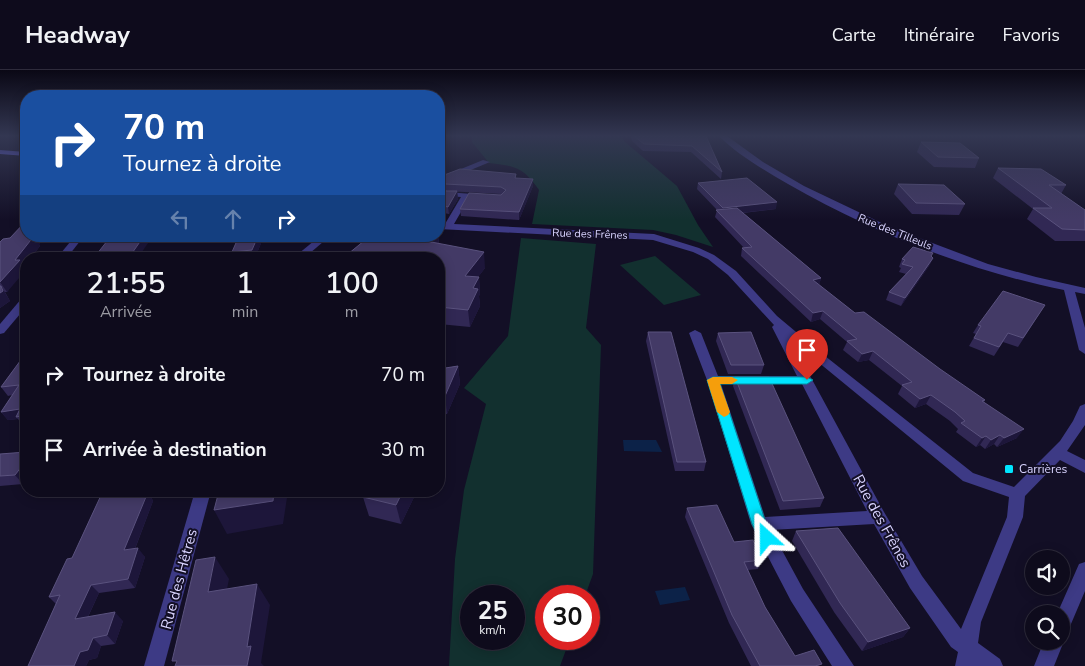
<!DOCTYPE html>
<html lang="fr">
<meta charset="utf-8">
<style>
body{margin:0;font-family:"Nunito Sans",sans-serif;background:#171425;color:#f1f3f6;height:100vh;display:flex;flex-direction:column;font-size:19px;white-space:nowrap}
*{box-sizing:border-box;margin:0}
p{font-size:16px;color:#9b9ba3}
.icon{flex:none;width:28px;height:28px;fill:none;stroke:currentColor;stroke-width:2;stroke-linecap:round;stroke-linejoin:round}
.map{position:relative;flex:1;overflow:hidden}
.panel{position:absolute;left:20px;top:182px;width:425px;height:245px;display:flex;flex-direction:column;background:#0e0b1c;border-radius:20px;box-shadow:0 2px 12px #0003,0 0 0 1px #2e2b3b}
.panel>*{flex:none}
.hud{position:absolute;left:20px;top:20px;width:425px;height:152px;border-radius:20px;box-shadow:0 2px 12px #0003,0 0 0 1px #2e2b3b;background:#1a4fa0;color:#fff;overflow:hidden}
.controls{position:absolute;left:1025px;top:480px;display:grid;gap:10px}
.controls a{display:grid;place-items:center;width:45px;height:45px;border-radius:50%;background:#0e0b1c;box-shadow:0 2px 12px #0003,0 0 0 1px #2e2b3b;font-size:25px}
.speed{position:absolute;left:460px;top:515px;display:flex;gap:10px;font-size:25px;font-weight:700;text-align:center}
.speed>*{display:grid;place-content:center;width:65px;height:65px;border-radius:50%;background:#0e0b1c;box-shadow:0 2px 12px #0003,0 0 0 1px #2e2b3b;line-height:1}
.speed small{font-size:12px;font-weight:400}
.speed .limit{border:8px solid #d22;background:#fff;color:#111}
.pin{position:absolute;display:grid;place-items:center;width:42px;height:42px;color:#fff;margin:-51px -21px;border-radius:50% 50% 50% 0;rotate:-45deg;box-shadow:0 0 5px #0007}
.pin .icon{rotate:45deg}
.me{position:absolute;width:55px;margin:-28px;rotate:336deg;stroke-linejoin:round;filter:drop-shadow(0 0 4px #0008)}
.turn{display:flex;align-items:center;gap:18px;height:105px;padding:0 20px;font-size:22px}
.turn .icon{width:65px;height:65px;stroke-width:2.5}
.turn b{display:block;font-size:35px;line-height:42px}
.lanes{display:flex;align-items:center;height:48px;padding:0 20px;background:#0003;justify-content:center;gap:25px;direction:ltr}
.lanes .off{opacity:.35}
.eta{display:flex;justify-content:space-evenly;align-items:center;height:85px;text-align:center}
.eta b{font-size:30px;font-weight:600;line-height:35px}
ul{padding:0;list-style:none}
li{display:flex;align-items:center;gap:15px;height:75px;padding:0 20px}
li div{flex:1}
li b{display:block;font-size:19px}
li em{font-style:normal}
header{display:flex;align-items:center;gap:30px;box-sizing:border-box;height:70px;padding:0 25px;background:#0e0b1c;border-bottom:1px solid #2e2b3b}
header strong{font-size:24px}
nav{display:flex;gap:28px;margin-inline-start:auto;font-size:18px}
.map>svg:first-child{display:block}
.green{fill:#12302f;fill-rule:evenodd}
.water{fill:#0c2248}
.lines{fill:none;stroke-linecap:round;stroke-linejoin:round}
.minor{fill:#3d3a85;fill-rule:evenodd}
.secondary{fill:#6f6bff;fill-rule:evenodd}
.wall{fill:#312854}
.shaded-wall{fill:#1d163a}
.building{fill:#433a66;stroke:#5a527e}
.route{fill:#00e5ff;stroke:#0095a6}
.slow{fill:#f59e0b}
.poi-dot{fill:#00e5ff;stroke:#130f26;stroke-width:2}
.labels{text-anchor:middle;dominant-baseline:central;stroke-width:4;stroke-linejoin:round;paint-order:stroke}
.far-street-label{font-size:11px;fill:#d9d4ff;stroke:#130f26}
.poi-label{font-size:12px;fill:#d9d4ff;stroke:#130f26;text-anchor:start}
.near-street-label{font-size:15px;fill:#d9d4ff;stroke:#130f26}
</style>
<header>
<strong>Headway</strong>
<nav><a>Carte</a><a>Itinéraire</a><a>Favoris</a></nav>
</header>
<div class="map">
<svg width="1085" height="596" viewBox="0 0 1085 596">
<rect width="100%" height="100%" fill="#130f26"/>
<g class="green">
<path d="M472,66H622L624,71L677,116L698,155L713,177L676,165L653,160L532,154L539,120C524,98 516,96 489,93L472,72Z"/>
<path d="M521,168L596,174L586,258L601,275L593,504L585,526H546V569H570L560,596H449L455,489L464,420L486,334L464,318L508,266ZM514,526V569H471V526Z"/>
<polygon points="655,186 701,225 664,235 620,195"/>
</g>
<g class="water">
<polygon points="623,370 656,370 662,382 624,381"/>
<polygon points="685,517 690,530 660,535 655,521"/>
</g>
<g class="lines">
<g class="minor">
<path d="M719,66H727L763,92L804,116L890,157L988,194L1036,207L1085,218V224L1075,222L1085,258V284L1079,280L1064,220C968,201 872,162 788,114C764,100 738,85 719,66Z"/>
<polygon points="483,90 490,92 439,113 439,108"/>
<path d="M447,122L484,125L488,127L484,129L469,128L454,154L654,164L699,178L714,185L736,201L777,246L820,282L973,403L1014,417L1060,371L1073,351L1080,336L1085,334V355L1067,381L1085,390V403L1060,390L1025,426L1023,447L981,552L978,573L1000,589L1003,596H955L958,582L951,577L910,518L874,454L771,460L803,519L854,596H832L791,531L751,454L707,310L689,263L695,260L701,263L718,306H797L772,257L774,255L728,205L708,189L693,182L653,170L439,159V153L445,154L461,127L447,126ZM790,269L963,411L1009,427L1007,447L961,559L922,506L884,442ZM721,314H802L867,441L765,447Z"/>
<polygon points="75,166 84,166 66,189 56,189"/>
<polygon points="320,166 330,166 303,189 292,189"/>
<polygon points="26,227 26,237 4,263 0,264 0,254 22,228"/>
<polygon points="195,421 211,421 164,596 144,596"/>
<polygon points="1085,492 1085,521 1068,561 1061,564 1061,544 1057,544 1079,494"/>
<polygon points="1061,565 1064,571 1054,596 1034,596 1044,571 1061,571"/>
</g>
<polygon class="secondary" points="0,80 26,82 26,86 0,84"/>
</g>
<g class="wall">
<polygon points="631,66 706,66 722,102 721,109 691,82 643,81 632,71"/>
<polygon points="921,72 979,88 975,98 934,97 917,82"/>
<polygon points="998,98 1066,115 1061,124 1085,140 1085,171 1055,171 1027,149 1033,139 993,108"/>
<polygon points="516,104 516,108 533,116 519,150 461,146 460,139 501,124 446,121 457,121 458,129 449,144 439,142 439,121 440,119 439,119 439,107"/>
<polygon points="698,113 776,139 743,143 821,208 819,215 855,243 985,330 984,332 1017,368 997,377 994,374 985,379 980,375 976,377 956,362 958,359 950,351 926,334 915,338 898,324 902,316 869,290 858,292 843,280 847,272 820,249 811,252 741,186 742,178 744,178 715,147 717,140 697,119"/>
<polygon points="898,114 965,134 959,145 912,144 894,124"/>
<polygon points="26,166 46,166 39,174 40,176 24,197 7,222 5,222 10,231 0,238 0,172"/>
<polygon points="264,166 255,188 235,189 232,182"/>
<polygon points="370,166 438,166 439,173 485,198 478,207 479,207 480,224 479,226 480,236 470,257 439,254 439,189 348,188 348,184"/>
<polygon points="932,187 933,188 929,196 901,236 886,230 889,222 906,204 899,202 901,198 899,197 902,189"/>
<polygon points="1045,235 1018,277 1003,272 994,286 969,276 976,264 973,263 978,255"/>
<polygon points="648,262 706,392 704,401 675,401 646,271"/>
<polygon points="718,263 764,295 761,304 728,304 716,271"/>
<polygon points="26,283 26,355 23,356 18,349 8,350 1,342 12,325 8,326 1,317"/>
<polygon points="458,296 460,314 447,344 439,345 439,299"/>
<polygon points="735,307 824,428 820,437 780,440 733,316"/>
<polygon points="26,382 26,410 23,414 0,416 0,384"/>
<polygon points="99,421 153,421 151,427 153,431 135,479 145,487 135,518 99,523 88,547 123,551 115,574 101,576 97,588 89,590 86,596 28,596 56,534 49,527 72,488 103,421 99,422"/>
<polygon points="363,421 417,421 401,454 369,446 363,427"/>
<polygon points="687,438 734,472 762,490 758,499 748,500 765,537 795,586 820,596 751,596 729,553 685,447"/>
<polygon points="796,461 910,558 903,567 862,581 834,542 792,471"/>
</g>
<g class="shaded-wall">
<polygon points="442,98 443,104 439,106 439,99"/>
<polygon points="533,109 533,116 519,150 519,142"/>
<polygon points="457,121 458,129 449,144 448,137"/>
<polygon points="777,132 776,139 722,145 723,138"/>
<polygon points="31,166 46,166 39,174 40,176 30,189 26,189 26,194 24,197 26,200 7,222 0,212"/>
<polygon points="144,166 153,166 137,189 128,189"/>
<polygon points="258,166 264,166 255,188 252,180"/>
<polygon points="430,166 438,166 439,175 426,171"/>
<polygon points="484,182 485,198 467,222 465,206"/>
<polygon points="933,188 929,196 901,236 905,228"/>
<polygon points="479,207 480,224 479,226 480,236 470,257 468,240 473,218"/>
<polygon points="821,208 819,216 813,210"/>
<polygon points="1,216 10,231 0,238 0,223"/>
<polygon points="823,241 820,249 811,252 813,243"/>
<polygon points="873,281 869,290 858,292 862,284"/>
<polygon points="458,296 460,314 447,344 445,326"/>
<polygon points="931,325 926,334 915,338 920,329"/>
<polygon points="20,339 16,347 18,349 8,350 1,342"/>
<polygon points="1024,359 1017,368 997,377 1004,368"/>
<polygon points="1000,365 994,374 985,379 991,370"/>
<polygon points="986,366 980,375 976,377 982,368"/>
<polygon points="26,391 26,410 23,414 15,405"/>
<polygon points="143,421 153,421 151,427 153,431 131,489 124,480"/>
<polygon points="274,421 288,421 283,454 227,464 214,440"/>
<polygon points="403,421 417,421 401,454 396,435"/>
<polygon points="138,478 145,487 135,518 128,509"/>
<polygon points="215,487 229,509 222,544 208,522"/>
<polygon points="257,514 270,535 261,593 264,596 247,596 247,577"/>
<polygon points="91,515 99,523 83,557 75,549"/>
<polygon points="115,542 123,551 115,574 107,565"/>
<polygon points="910,558 903,567 862,581 868,572"/>
<polygon points="93,568 101,576 97,588 89,590 86,596 74,596 80,582"/>
</g>
<g class="building">
<polygon points="634,66 706,66 722,102 692,76 644,74"/>
<polygon points="921,72 960,73 979,88 938,87"/>
<polygon points="998,98 1041,99 1066,115 1049,115 1085,140 1085,160 1062,159 1033,138 1052,138"/>
<polygon points="460,99 516,104 515,108 533,109 519,142 460,139 469,123 501,125 506,120 501,117 445,114 439,112 439,107"/>
<polygon points="747,108 777,132 723,138 698,113"/>
<polygon points="898,114 944,115 965,134 916,133"/>
<polygon points="444,116 446,121 457,121 448,137 439,135 439,121"/>
<polygon points="737,138 821,208 813,210 855,243 864,242 940,299 985,330 982,331 1024,359 1004,368 1000,365 991,370 986,366 982,368 961,353 965,351 955,342 931,325 920,329 902,315 912,312 873,281 862,284 847,271 857,269 823,241 813,243 742,178 752,177 716,140"/>
<polygon points="26,151 26,166 34,166 15,190 20,190 0,212 0,172 3,169 10,168"/>
<polygon points="111,166 144,166 128,189 93,189"/>
<polygon points="239,166 258,166 252,180 232,182"/>
<polygon points="370,166 430,166 426,171 484,182 465,206 479,207 473,218 478,219 468,240 439,237 439,189 348,189 351,185 348,184"/>
<polygon points="913,177 933,183 931,186 933,188 905,228 889,222 913,197 902,194 905,190 902,189"/>
<polygon points="0,216 1,216 3,221 0,223"/>
<polygon points="1003,221 1045,235 1023,268 1008,263 999,277 974,268 981,256 978,255"/>
<polygon points="648,262 671,262 706,392 677,392"/>
<polygon points="751,262 764,295 731,295 718,263"/>
<polygon points="26,283 26,345 16,347 20,339 1,342 19,315 1,317"/>
<polygon points="458,296 445,326 439,327 439,299"/>
<polygon points="735,307 769,307 824,428 783,431"/>
<polygon points="26,382 26,391 15,405 0,406 0,384"/>
<polygon points="103,421 143,421 143,423 148,422 124,480 138,478 128,509 91,515 75,549 115,542 107,565 93,568 88,580 80,582 74,596 28,596 60,525 49,527 67,489 72,488"/>
<polygon points="219,421 274,421 273,431 214,440"/>
<polygon points="363,421 403,421 396,435 363,427"/>
<polygon points="717,435 734,472 753,470 762,490 744,492 765,537 795,586 814,580 822,594 815,596 760,596 732,545 687,438"/>
<polygon points="838,458 910,558 868,572 840,533 796,461"/>
<polygon points="215,487 208,522 257,514 247,577 251,576 247,596 175,596 177,591 172,591 196,490"/>
</g>
<linearGradient id="sky" x2="0" y2="1"><stop stop-color="#0a0815"/><stop offset="0.44" stop-color="#333752"/><stop offset="1" stop-color="#333752" stop-opacity="0"/></linearGradient>
<rect width="1085" height="150" fill="url(#sky)"/>
<polygon class="route" points="713,307 807,307 813,310 807,314 720,314 766,453 774,468 772,473 767,475 761,473 752,454 707,310"/>
<polygon class="slow" points="713,307 732,307 738,310 732,314 720,314 730,342 728,345 724,347 717,342 707,310"/>
<rect class="poi-dot" x="1004" y="394" width="10" height="10" rx="2.5"/>
<g class="labels">
<g class="far-street-label">
<text transform="translate(895 162) rotate(22)">Rue des Tilleuls</text>
<text transform="translate(590 164) rotate(2)">Rue des Frênes</text>
</g>
<g class="poi-label">
<text x="1019" y="399">Carrières</text>
</g>
<g class="near-street-label">
<text transform="translate(882 451) rotate(61)">Rue des Frênes</text>
<text transform="translate(179 509) rotate(-75)">Rue des Hêtres</text>
</g>
</g>
</svg>
<div class="controls">
<a><svg class="icon" aria-label="sound" viewBox="0 0 24 24"><path d="M4 9h4l5-4v14l-5-4H4zM17 9q2 3 0 6"/></svg></a>
<a><svg class="icon" aria-label="search" viewBox="0 0 24 24"><circle cx="10" cy="10" r="6"/><path d="M15 15l6 6"/></svg></a>
</div>
<div class="speed"><div>25<small>km/h</small></div><div class="limit">30</div></div>
<div class="pin" style="left:807px;top:310px;background:#d93025"><svg class="icon" aria-label="arrive" viewBox="0 0 24 24"><path d="M6 21V4h12l-3 4 3 4H6"/></svg></div>
<svg class="me" style="left:767px;top:468px" viewBox="-20 -20 40 40"><path d="M0-17L14 15 0 8-14 15z" fill="#00e5ff" stroke="#fff" stroke-width="4"/></svg>
<div class="hud">
<div class="turn"><svg class="icon" aria-label="right" viewBox="0 0 24 24"><path d="M7 20v-9h11M14 6l5 5-5 5"/></svg><div><b>70 m</b>Tournez à droite</div></div>
<div class="lanes"><svg class="icon off" aria-label="left" viewBox="0 0 24 24"><path d="M17 20v-9H6M10 6l-5 5 5 5"/></svg><svg class="icon off" aria-label="ahead" viewBox="0 0 24 24"><path d="M12 20V5M6 11l6-6 6 6"/></svg><svg class="icon" aria-label="right" viewBox="0 0 24 24"><path d="M7 20v-9h11M14 6l5 5-5 5"/></svg></div>
</div>
<section class="panel">
<div class="eta">
<div><b>21:55</b><p>Arrivée</p></div>
<div><b>1</b><p>min</p></div>
<div><b>100</b><p>m</p></div>
</div>
<ul>
<li><svg class="icon" aria-label="right" viewBox="0 0 24 24"><path d="M7 20v-9h11M14 6l5 5-5 5"/></svg><div><b>Tournez à droite</b></div><em>70 m</em></li>
<li><svg class="icon" aria-label="arrive" viewBox="0 0 24 24"><path d="M6 21V4h12l-3 4 3 4H6"/></svg><div><b>Arrivée à destination</b></div><em>30 m</em></li>
</ul>
</section>
</div>
